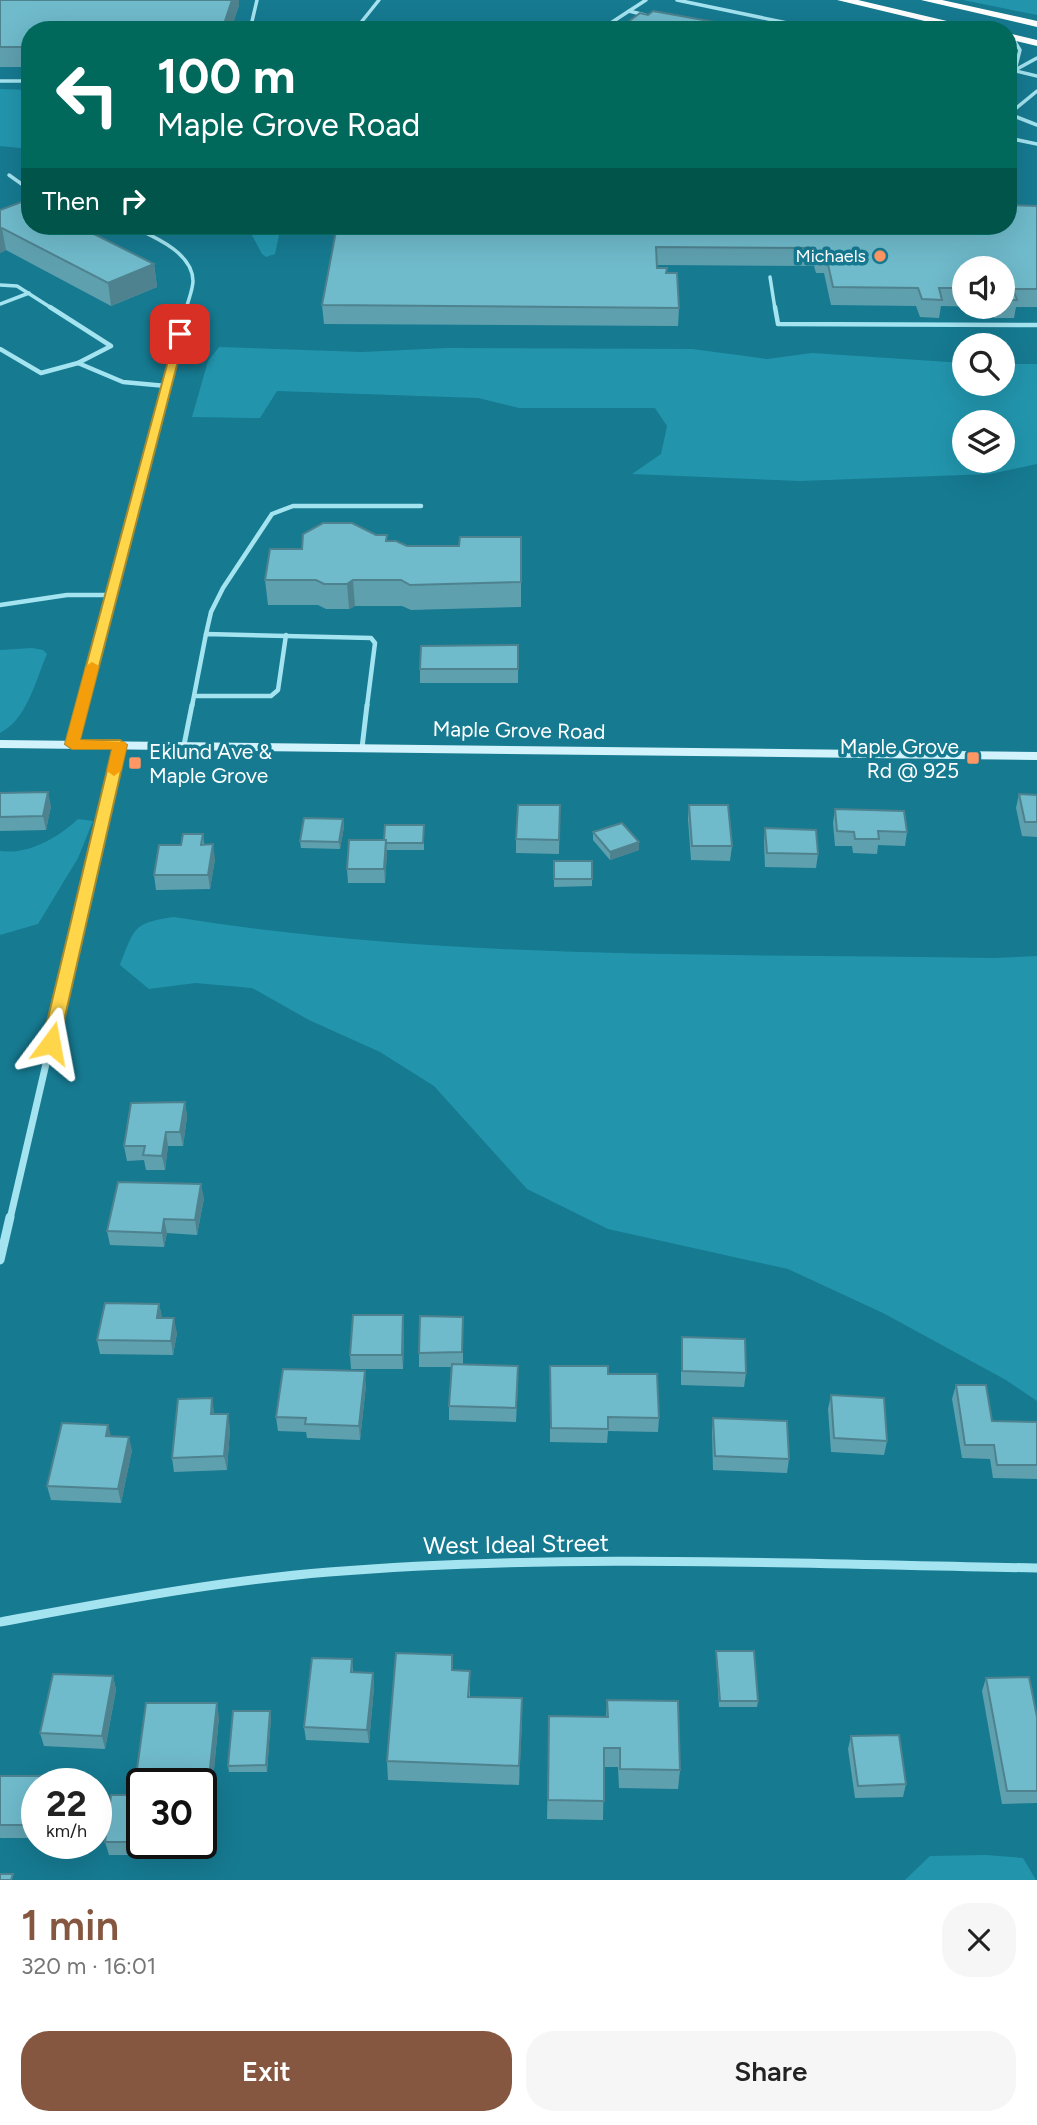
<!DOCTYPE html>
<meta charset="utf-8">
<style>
body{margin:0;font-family:Figtree,sans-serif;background:#f6f6f6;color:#222;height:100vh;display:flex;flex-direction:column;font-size:26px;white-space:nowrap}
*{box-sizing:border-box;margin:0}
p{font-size:23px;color:#767676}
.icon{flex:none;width:38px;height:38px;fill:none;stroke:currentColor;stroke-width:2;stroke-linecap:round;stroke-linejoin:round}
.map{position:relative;height:1880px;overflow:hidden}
.panel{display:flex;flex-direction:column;background:#fff;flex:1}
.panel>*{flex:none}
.hud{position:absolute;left:21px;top:21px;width:996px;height:214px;border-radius:28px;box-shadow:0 7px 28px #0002;background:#00695c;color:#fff;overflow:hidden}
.buttons{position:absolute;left:952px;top:256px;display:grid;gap:14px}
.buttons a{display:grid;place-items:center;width:63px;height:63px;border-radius:50%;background:#fff;box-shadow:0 7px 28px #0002;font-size:35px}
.speed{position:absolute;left:21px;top:1768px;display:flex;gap:14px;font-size:35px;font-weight:700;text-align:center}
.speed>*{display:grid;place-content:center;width:91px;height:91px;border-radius:50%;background:#fff;box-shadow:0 7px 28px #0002;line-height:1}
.speed small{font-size:18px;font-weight:400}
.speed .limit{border:4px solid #111;border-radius:10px;background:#fff;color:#111}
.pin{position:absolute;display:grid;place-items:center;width:60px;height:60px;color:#fff;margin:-30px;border-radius:14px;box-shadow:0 4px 10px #0006}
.me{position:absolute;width:77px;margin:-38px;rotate:13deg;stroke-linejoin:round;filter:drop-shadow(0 0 5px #0008)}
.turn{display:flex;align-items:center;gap:24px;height:147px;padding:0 21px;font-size:32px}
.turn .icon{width:91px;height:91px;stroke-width:2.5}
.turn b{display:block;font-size:49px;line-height:60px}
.then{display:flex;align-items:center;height:66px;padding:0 21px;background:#0003;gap:14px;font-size:26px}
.round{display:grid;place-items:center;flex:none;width:74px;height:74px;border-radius:28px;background:#f6f6f6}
.head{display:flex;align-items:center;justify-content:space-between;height:119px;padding:0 21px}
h1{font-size:42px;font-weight:600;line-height:52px;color:#855740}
.primary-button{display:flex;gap:14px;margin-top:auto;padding:14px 21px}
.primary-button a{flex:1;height:80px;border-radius:28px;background:#855740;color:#fff;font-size:28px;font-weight:600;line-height:80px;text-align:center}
.primary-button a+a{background:#f6f6f6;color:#222}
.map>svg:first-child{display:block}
.green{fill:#2295ad;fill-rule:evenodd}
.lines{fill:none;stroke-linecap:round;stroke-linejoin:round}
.lane-far2{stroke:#a4e3f0;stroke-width:3.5}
.lane-far1{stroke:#a4e3f0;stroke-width:4.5}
.lane{stroke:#a4e3f0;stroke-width:5}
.street-far1{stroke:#a4e3f0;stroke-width:7}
.street{stroke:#a4e3f0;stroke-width:9}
.secondary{fill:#d2f3fb;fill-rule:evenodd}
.highway{fill:#fff;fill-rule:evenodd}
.wall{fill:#5fa0af;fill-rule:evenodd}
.shaded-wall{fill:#4e828e}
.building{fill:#6fbacb;stroke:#4e828e;stroke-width:2}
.route{fill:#ffd54a;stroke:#a68a30;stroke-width:2}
.slow{fill:#f59e0b}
.poi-dot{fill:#ff9764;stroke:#167a91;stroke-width:2.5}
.labels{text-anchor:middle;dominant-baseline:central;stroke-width:7;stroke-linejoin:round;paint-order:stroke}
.far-poi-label{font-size:18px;fill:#fff;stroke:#167a91;text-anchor:end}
.street-label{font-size:21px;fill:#fff;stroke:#167a91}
.poi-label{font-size:21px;fill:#fff;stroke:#167a91;text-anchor:end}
.near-street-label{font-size:24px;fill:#fff;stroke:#167a91}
</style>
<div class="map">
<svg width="1037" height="1880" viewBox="0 0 1037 1880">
<rect width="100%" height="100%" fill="#167a91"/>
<g class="green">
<polygon points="963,0 1037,0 1037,15"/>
<polygon points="0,89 30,90 30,149 0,146"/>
<polygon points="247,226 281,226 275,254 266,257 262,254"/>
<path d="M219,347L362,352L447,348L692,349L767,359L812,353L964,363V383H1003V364H1037V464L990,474L800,481L632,474L661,454L667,426L655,408H519L478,398L277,391L260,418L192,417L208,361ZM964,422H1003V460H964Z"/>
<path d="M32,648L43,650L47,654C35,682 27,719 0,733V650Z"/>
<path d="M78,819L93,821L78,858L38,924L0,935V851C28,855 58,838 78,819Z"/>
<path d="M174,917C444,961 721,953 994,958L1037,956V1401L1006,1380L883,1313L788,1269L608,1229L527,1189L434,1086L380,1052L309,1020L252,988L195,983L149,989L120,965C135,928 132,923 174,917Z"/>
<polygon points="986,1855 1023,1858 1036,1880 905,1880 930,1856"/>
</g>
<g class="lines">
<g class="lane-far2">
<polyline points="677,0 821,30"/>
<polyline points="645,15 629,11 646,0"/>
<polyline points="360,23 505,30"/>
<polyline points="250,30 257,0"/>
<polyline points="355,30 379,0"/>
<polyline points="600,30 629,11"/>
<polyline points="1012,37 1020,50 1015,70"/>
<polyline points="1008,69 1037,76"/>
<polyline points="1015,70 1037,58"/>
<polyline points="0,81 30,81"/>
<polyline points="1037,91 1009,114 1037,125"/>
<polyline points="1008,138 1037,144"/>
<polyline points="9,175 30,190"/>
<path d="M131,226C152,236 193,252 193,281C193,289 188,301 186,309"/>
<polyline points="770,277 775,309"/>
<polyline points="0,285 17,286 53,309"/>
<polyline points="0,304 29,293"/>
</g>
<g class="lane-far1">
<polyline points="775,307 778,324 1037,325"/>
<polyline points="0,349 41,373 78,363 111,346 50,307"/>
<polyline points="78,363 123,382 166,386"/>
<polyline points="0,605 67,595 111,595"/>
<polyline points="206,634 211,612 223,588 272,514 293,506 421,506"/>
<polyline points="195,696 271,696 278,690 286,635"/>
<polyline points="82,706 186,307"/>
<polyline points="192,706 206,634 371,638 375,643 367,706"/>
</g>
<g class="lane">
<polyline points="72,744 82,705"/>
<polyline points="184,745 192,705"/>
<polyline points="362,748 367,705"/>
</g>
<polyline class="street-far1" points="10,1219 120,745"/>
<g class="street">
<polyline points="0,1260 10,1217"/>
<path d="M0,1622C109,1602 218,1581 329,1572C565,1553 801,1564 1037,1568"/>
</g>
<polygon class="secondary" points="0,740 1037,752 1037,760 0,748"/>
<g class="highway">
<polygon points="837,0 858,0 985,30 962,30"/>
<polygon points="921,0 942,0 1037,21 1037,27"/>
<polygon points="1008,33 1037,40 1037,46 1008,39"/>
</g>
</g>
<g class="wall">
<polygon points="0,0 239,0 239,5 231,30 30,30 30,67 0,67"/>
<polygon points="624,25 759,30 624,30"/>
<path d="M1037,206V307H1016L1014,318H994L989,307L941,306L939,318L920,317L916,306L831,305L824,273H816L814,266L657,265V268L666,273L679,308L678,326L324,324L322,305L337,226ZM964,268H1003V306H964Z"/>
<polygon points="0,210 154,264 157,287 111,306 6,250 0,253"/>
<polygon points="376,535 387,535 387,541 407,546 459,546 521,537 521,607 411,610 402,606 355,606 349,609 326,609 318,605 268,605 265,580 302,549"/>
<polygon points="518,645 518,683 420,683 420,669"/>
<polygon points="0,793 51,806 46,830 0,831"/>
<polygon points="1019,794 1037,795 1037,837 1022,836 1016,808"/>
<polygon points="560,805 559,854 516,853 516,839"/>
<polygon points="689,805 732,846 730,861 691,860 688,819"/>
<polygon points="835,809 907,832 905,846 878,845 877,854 853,853 852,846 835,846 833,823"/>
<polygon points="343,819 344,827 340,849 301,848 300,841"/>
<polygon points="424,825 424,850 387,850 385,883 348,883 347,869 384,840"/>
<polygon points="765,828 818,854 816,868 765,867 764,842"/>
<polygon points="593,832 639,842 639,850 610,860 593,840"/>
<polygon points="203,834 204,845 215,859 210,889 156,890 154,875 181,845"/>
<polygon points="554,861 592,879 592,886 554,887"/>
<polygon points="185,1102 187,1117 183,1146 168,1146 165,1170 146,1170 144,1160 127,1161 124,1146"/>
<polygon points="204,1198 197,1235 167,1233 164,1247 110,1245 107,1231"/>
<polygon points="159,1304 162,1318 177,1333 173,1355 100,1354 97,1340"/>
<polygon points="403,1315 404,1329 403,1369 351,1369 350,1355"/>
<polygon points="463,1317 463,1364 518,1380 516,1422 449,1420 449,1406 451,1367 419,1367 419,1353"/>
<polygon points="682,1337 746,1373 744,1387 681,1385 681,1351"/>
<polygon points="550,1366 608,1374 659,1418 658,1432 608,1431 607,1443 550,1442"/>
<polygon points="366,1385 360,1440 307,1438 306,1432 278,1431 276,1417"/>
<polygon points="956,1385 992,1421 1037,1422 1037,1479 993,1478 990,1459 962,1458 952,1399"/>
<polygon points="831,1395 887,1441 884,1455 831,1452 828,1409"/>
<polygon points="212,1398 214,1414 230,1428 227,1470 174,1472 172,1458"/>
<polygon points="713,1418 789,1459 787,1473 713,1470 712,1432"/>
<polygon points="111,1436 132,1450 121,1503 51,1500 47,1486"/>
<polygon points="716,1651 758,1701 757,1707 719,1707 716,1658"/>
<polygon points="352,1659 353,1672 373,1673 374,1687 369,1743 306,1740 304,1727"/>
<polygon points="453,1670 470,1671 470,1697 522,1718 519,1785 388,1780 387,1761"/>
<polygon points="113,1676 116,1690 105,1749 44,1746 40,1733"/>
<polygon points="986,1678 1037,1717 1037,1803 1002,1804 982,1691"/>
<polygon points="607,1700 680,1770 678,1789 619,1788 618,1767 604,1767 603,1820 547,1819 549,1716 606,1717"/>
<polygon points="270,1711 271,1717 267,1772 229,1772 228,1766"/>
<polygon points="219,1717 212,1790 201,1790 201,1783 142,1783 142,1790 139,1790 136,1777"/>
<polygon points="851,1736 906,1784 903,1797 855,1798 848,1749"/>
<polygon points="0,1776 37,1783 37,1838 0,1838"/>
<polygon points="142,1795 142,1843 159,1843 158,1855 109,1855 105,1842"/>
</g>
<g class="shaded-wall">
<polygon points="232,0 239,0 239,5 231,30 222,30"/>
<polygon points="2,228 6,250 0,253 0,229"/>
<polygon points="154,264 157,287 111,306 108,283"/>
<polygon points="353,580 355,606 349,609 347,584"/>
<polygon points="48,792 51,806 46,830 43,816"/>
<polygon points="343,819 344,827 340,849 339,842"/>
<polygon points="386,840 387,854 385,883 384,869"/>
<polygon points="639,842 639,850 610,860 610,852"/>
<polygon points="213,844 215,859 210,889 208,875"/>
<polygon points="185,1102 187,1117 183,1146 180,1132"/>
<polygon points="166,1132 168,1146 165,1170 162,1156"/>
<polygon points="201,1184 204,1198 197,1235 195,1220"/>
<polygon points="164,1219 167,1233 164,1247 162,1233"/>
<polygon points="159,1304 162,1318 157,1318"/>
<polygon points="403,1315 404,1329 403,1369 402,1355"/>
<polygon points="174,1318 177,1333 173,1355 171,1341"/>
<polygon points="365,1371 366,1385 360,1440 359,1426"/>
<polygon points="212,1398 214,1412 213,1428 211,1414"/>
<polygon points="228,1414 230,1428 227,1470 224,1456"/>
<polygon points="108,1425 112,1439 106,1436"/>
<polygon points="129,1437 132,1450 121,1503 118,1489"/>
<polygon points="373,1673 374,1687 369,1743 367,1730"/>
<polygon points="113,1676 116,1690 105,1749 102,1736"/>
<polygon points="522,1698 522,1718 519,1785 519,1766"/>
<polygon points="217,1703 219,1717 212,1790 209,1777"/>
<polygon points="270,1711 271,1717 267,1772 266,1765"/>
<polygon points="155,1843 159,1843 158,1855"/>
</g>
<g class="building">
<polygon points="0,0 232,0 222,30 30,30 30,47 0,47"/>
<polygon points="653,11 759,30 648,30 624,25 640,13 648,15"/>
<polygon points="27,200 30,202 30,226 78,226 154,264 108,283 2,228 0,229 0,210"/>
<polygon points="1008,205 1037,206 1037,289 1013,289 1017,300 1003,300 1003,268 964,268 964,288 939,288 942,300 922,299 918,288 833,287 826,255 817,255 815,248 656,247 657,268 667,268 666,273 677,273 679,308 322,305 337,226 1008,226"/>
<polygon points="323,523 352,523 376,535 387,535 386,541 396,541 407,546 459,546 460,537 521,537 521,582 410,585 401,580 353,580 347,584 324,584 316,580 265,580 270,549 302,549 303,534"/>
<polygon points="518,645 518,669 420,669 421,646"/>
<polygon points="48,792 43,816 0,817 0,793"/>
<polygon points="1019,794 1037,795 1037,822 1025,822"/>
<polygon points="518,805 560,805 559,840 516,839"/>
<polygon points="689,805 728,805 732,846 692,846"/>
<polygon points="835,809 904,811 907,832 878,831 879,839 855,839 854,832 837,831"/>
<polygon points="304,818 343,819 339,842 300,841"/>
<polygon points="622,823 639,842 610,852 593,832"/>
<polygon points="385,825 424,825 423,843 386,843 386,840 384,840"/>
<polygon points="765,828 816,830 818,854 767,853"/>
<polygon points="183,834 203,834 201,845 213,844 208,875 154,875 159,845 181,845"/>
<polygon points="349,840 386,840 384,869 347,869"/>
<rect x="554" y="861" width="38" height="18"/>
<polygon points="185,1102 180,1132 166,1132 162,1156 143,1155 145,1146 124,1146 131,1103"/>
<polygon points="118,1182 201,1184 195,1220 164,1219 162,1233 107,1231"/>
<polygon points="105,1303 159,1304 157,1318 174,1318 171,1341 97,1340"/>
<polygon points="353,1315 403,1315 402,1355 350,1355"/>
<polygon points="420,1316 463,1317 462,1352 419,1353"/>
<polygon points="682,1337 745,1339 746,1373 682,1371"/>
<polygon points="452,1364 518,1366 516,1408 449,1406"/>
<polygon points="550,1366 608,1366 608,1374 657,1374 659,1418 608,1417 608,1429 551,1428"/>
<polygon points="283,1369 365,1371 359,1426 305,1424 306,1418 276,1417"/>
<polygon points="956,1385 986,1385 992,1421 1037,1422 1037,1465 997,1465 994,1445 965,1445"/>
<polygon points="831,1395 884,1398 887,1441 834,1438"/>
<polygon points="212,1398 211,1414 228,1414 224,1456 172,1458 178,1399"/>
<polygon points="713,1418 787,1421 789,1459 715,1456"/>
<polygon points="62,1423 108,1425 106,1436 129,1437 118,1489 47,1486"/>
<polygon points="716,1651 754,1651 758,1701 720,1701"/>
<polygon points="396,1653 452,1655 452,1670 470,1671 468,1697 522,1698 519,1766 387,1761"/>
<polygon points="312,1658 352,1659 351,1672 373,1673 367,1730 304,1727"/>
<polygon points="53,1674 113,1676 102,1736 40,1733"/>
<polygon points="1029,1677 1037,1717 1037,1791 1007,1791 986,1678"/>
<polygon points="607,1700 678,1701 680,1770 620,1769 620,1748 604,1748 604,1801 548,1800 549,1716 608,1717"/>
<polygon points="146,1703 217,1703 209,1777 136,1777"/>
<polygon points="233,1711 270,1711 266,1765 228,1766"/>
<polygon points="899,1735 906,1784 858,1786 851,1736"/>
<polygon points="0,1776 55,1776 54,1783 37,1783 37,1825 0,1825"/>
<polygon points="111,1795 142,1795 142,1842 105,1842"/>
<polygon points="0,1874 13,1874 11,1880 0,1880"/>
</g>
<polygon class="route" points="176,331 185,334 80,740 120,740 127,745 59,1043 51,1049 42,1043 112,749 72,749 65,744"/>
<polygon class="slow" points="92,662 99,666 80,740 125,742 127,745 121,771 114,776 107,771 112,749 72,749 65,744 86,666"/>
<g class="poi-dot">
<circle cx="880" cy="256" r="7"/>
<rect x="966" y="751" width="14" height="14" rx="3.5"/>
<rect x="128" y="756" width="14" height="14" rx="3.5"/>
</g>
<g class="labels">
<g class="far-poi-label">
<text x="866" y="256">Michaels</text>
</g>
<g class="street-label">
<text transform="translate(519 730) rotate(1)">Maple Grove Road</text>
</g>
<g class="poi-label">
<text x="959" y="746">Maple Grove<tspan x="959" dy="24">Rd @ 925</tspan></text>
<text x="149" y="751" text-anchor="start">Eklund Ave &amp;<tspan x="149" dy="24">Maple Grove</tspan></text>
</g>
<g class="near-street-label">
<text transform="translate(516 1544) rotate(-1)">West Ideal Street</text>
</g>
</g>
</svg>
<div class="buttons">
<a><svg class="icon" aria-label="sound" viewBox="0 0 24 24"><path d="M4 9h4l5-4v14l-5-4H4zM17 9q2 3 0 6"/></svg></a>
<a><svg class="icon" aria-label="search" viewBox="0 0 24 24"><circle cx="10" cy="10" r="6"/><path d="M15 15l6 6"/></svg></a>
<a><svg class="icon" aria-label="layers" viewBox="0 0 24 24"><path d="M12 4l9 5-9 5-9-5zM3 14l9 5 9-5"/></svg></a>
</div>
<div class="speed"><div>22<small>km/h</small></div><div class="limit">30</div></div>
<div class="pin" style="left:180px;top:334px;background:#d93025"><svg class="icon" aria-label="arrive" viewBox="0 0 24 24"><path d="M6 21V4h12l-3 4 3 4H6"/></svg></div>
<svg class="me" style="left:51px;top:1043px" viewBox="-20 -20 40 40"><path d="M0-17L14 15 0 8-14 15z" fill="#ffd54a" stroke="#fff" stroke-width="4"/></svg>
<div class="hud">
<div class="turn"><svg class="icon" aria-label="left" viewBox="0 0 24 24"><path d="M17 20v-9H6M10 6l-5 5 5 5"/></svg><div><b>100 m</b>Maple Grove Road</div></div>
<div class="then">Then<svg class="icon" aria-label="right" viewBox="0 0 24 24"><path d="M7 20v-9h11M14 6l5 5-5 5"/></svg></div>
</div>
</div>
<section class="panel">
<div class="head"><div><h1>1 min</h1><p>320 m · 16:01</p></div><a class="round"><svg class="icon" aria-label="close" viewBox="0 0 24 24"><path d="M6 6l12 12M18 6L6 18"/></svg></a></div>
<div class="primary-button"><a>Exit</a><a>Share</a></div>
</section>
